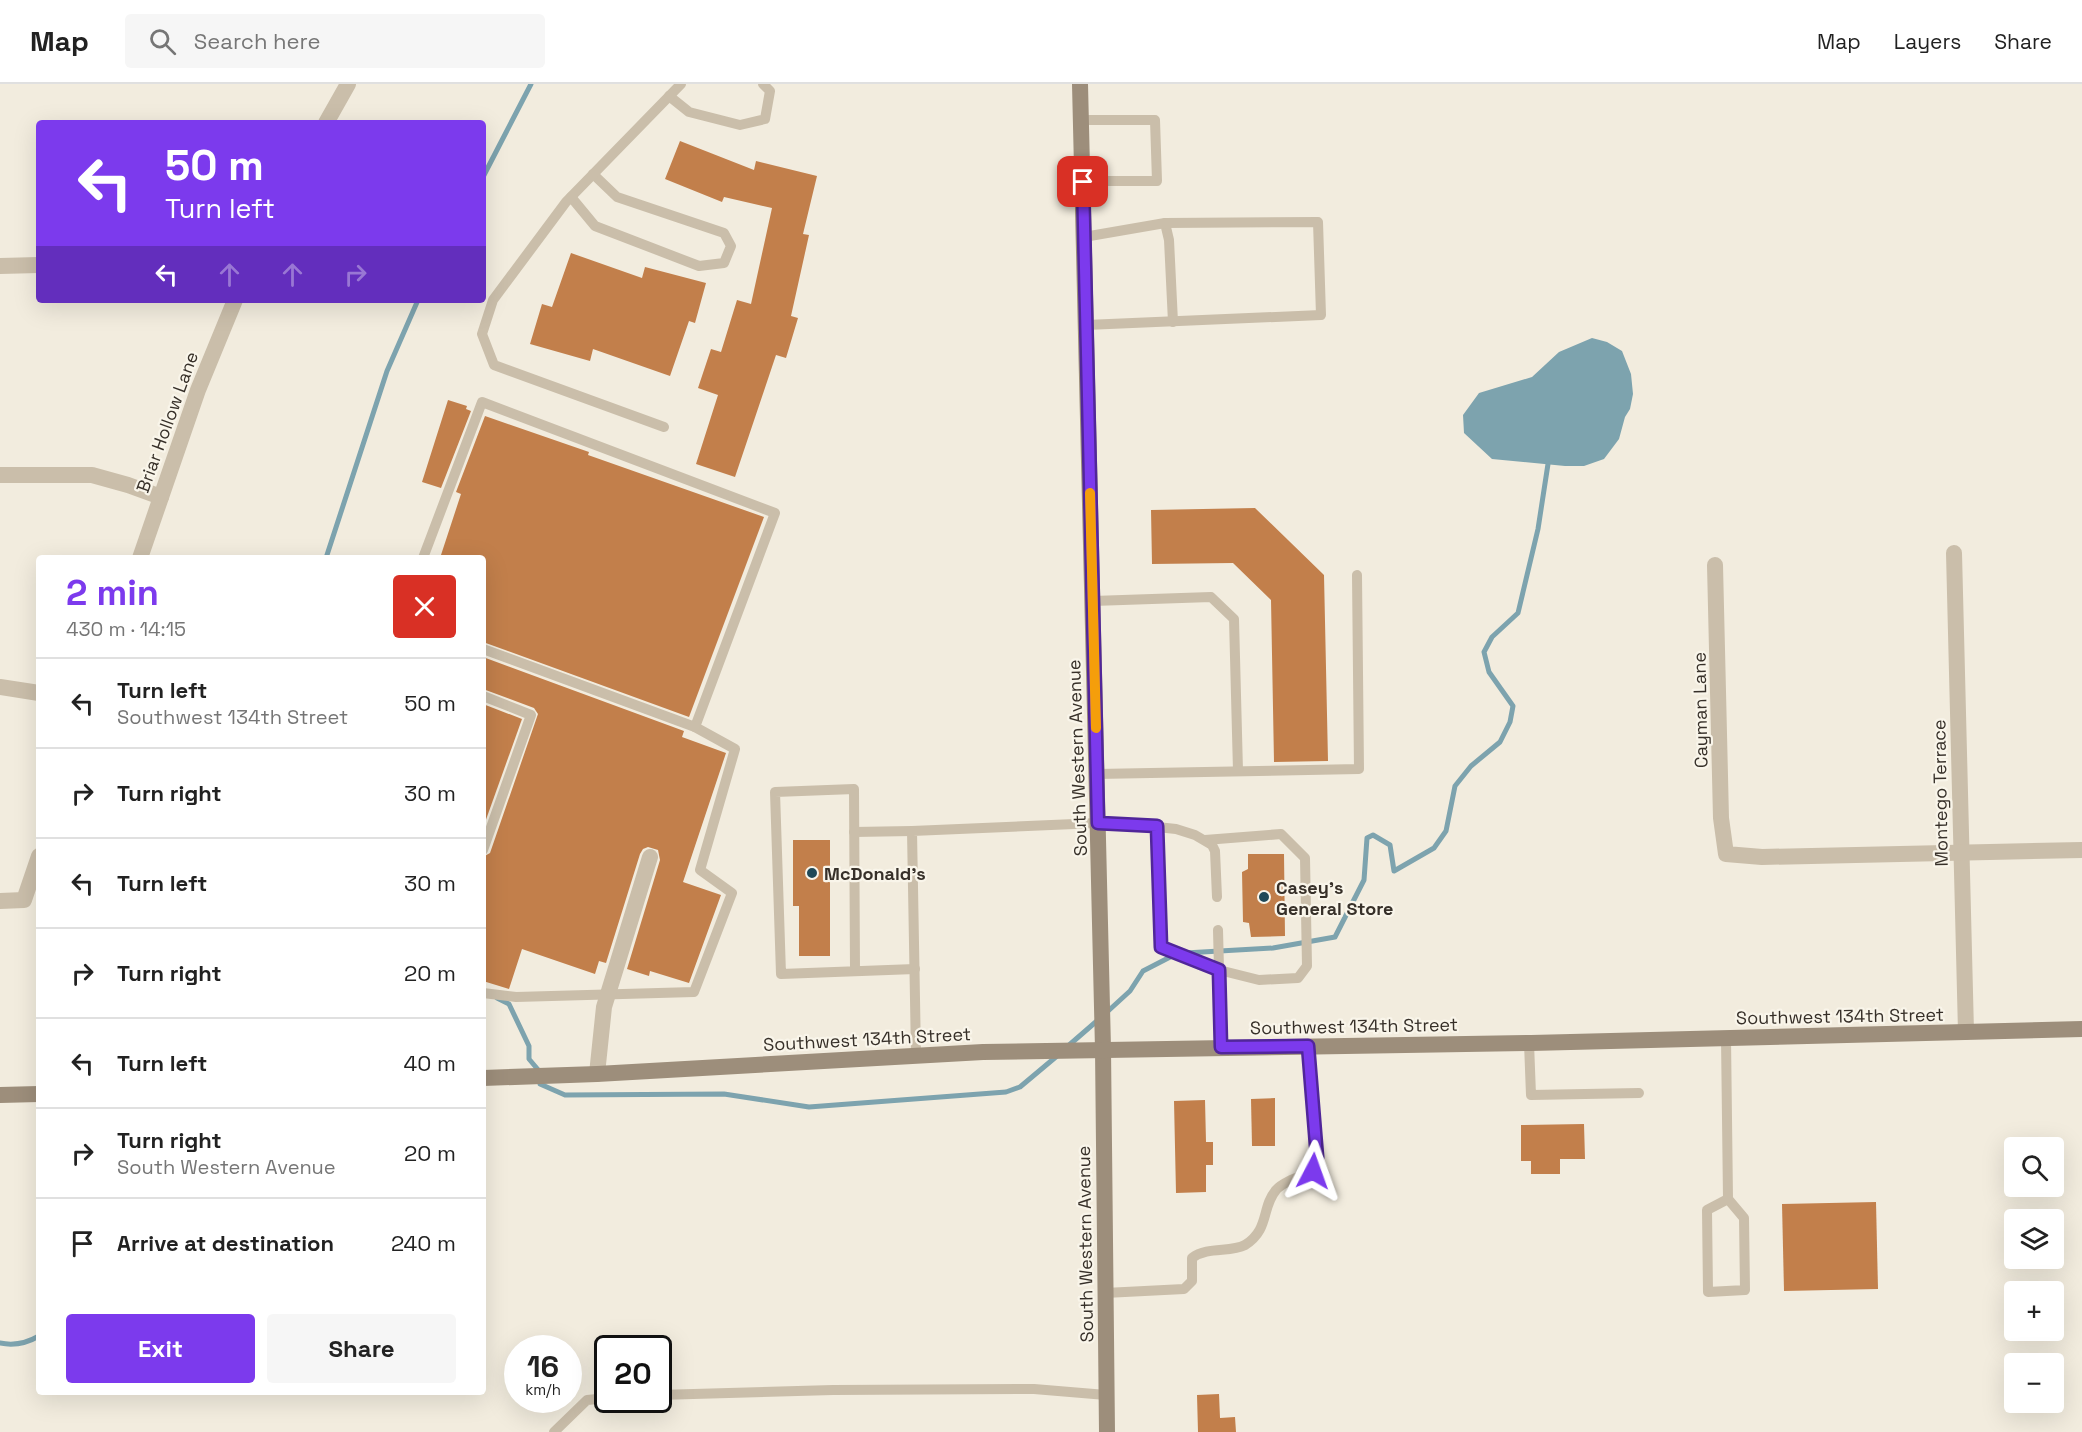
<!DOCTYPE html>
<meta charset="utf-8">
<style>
body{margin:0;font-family:"Space Grotesk",sans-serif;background:#f6f6f6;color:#222;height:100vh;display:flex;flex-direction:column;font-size:22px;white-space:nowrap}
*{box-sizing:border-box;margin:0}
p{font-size:20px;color:#767676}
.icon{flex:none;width:33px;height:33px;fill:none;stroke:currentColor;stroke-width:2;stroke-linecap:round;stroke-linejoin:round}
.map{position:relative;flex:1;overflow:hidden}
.drawer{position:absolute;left:36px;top:471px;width:450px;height:840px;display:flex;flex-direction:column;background:#fff;border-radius:6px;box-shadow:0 6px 24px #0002}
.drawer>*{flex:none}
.hud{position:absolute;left:36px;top:36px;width:450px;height:183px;border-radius:6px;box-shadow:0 6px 24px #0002;background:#7c3aed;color:#fff;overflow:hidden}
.tools{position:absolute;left:2004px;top:1053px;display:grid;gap:12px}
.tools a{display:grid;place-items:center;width:60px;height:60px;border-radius:6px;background:#fff;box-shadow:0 6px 24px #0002;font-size:30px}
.speed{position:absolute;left:504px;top:1251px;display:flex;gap:12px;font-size:30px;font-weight:700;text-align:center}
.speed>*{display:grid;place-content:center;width:78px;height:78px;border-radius:50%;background:#fff;box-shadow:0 6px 24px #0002;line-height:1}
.speed small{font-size:15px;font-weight:400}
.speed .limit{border:3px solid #111;border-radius:9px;background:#fff;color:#111}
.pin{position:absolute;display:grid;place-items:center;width:51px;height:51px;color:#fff;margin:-26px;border-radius:12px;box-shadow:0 3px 9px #0006}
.me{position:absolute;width:66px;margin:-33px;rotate:4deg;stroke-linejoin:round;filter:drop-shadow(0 0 4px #0008)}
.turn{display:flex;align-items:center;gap:21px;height:126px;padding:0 30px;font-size:27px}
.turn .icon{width:78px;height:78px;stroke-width:2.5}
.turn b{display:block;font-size:42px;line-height:51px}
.lanes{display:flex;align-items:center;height:57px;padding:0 30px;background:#0003;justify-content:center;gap:30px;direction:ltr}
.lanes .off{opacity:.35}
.round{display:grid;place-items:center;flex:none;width:63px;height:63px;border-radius:6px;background:#f6f6f6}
.headline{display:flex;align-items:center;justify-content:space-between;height:102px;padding:0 30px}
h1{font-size:36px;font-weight:700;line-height:45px;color:#7c3aed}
.button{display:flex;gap:12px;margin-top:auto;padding:12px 30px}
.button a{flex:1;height:69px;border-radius:6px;background:#7c3aed;color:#fff;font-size:24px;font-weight:700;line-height:69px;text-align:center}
.button a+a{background:#f6f6f6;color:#222}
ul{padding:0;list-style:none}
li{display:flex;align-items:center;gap:18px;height:90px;padding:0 30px;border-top:2px solid #e0e0e0}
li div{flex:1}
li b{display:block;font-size:22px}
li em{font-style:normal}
header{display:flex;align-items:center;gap:36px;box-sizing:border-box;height:84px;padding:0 30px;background:#fff;border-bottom:2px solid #e0e0e0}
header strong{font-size:28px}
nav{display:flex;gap:33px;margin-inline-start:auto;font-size:21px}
.search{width:420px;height:54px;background:#f6f6f6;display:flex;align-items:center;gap:15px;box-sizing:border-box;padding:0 21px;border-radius:6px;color:#767676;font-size:22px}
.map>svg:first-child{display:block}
.water{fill:#7da3ae}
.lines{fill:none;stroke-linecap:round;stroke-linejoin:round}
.stream{stroke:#7da3ae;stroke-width:5}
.building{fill:#c27f4b}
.service{stroke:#cabeaa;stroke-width:10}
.minor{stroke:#cabeaa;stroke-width:16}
.secondary{stroke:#9d8e7b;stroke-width:16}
.route-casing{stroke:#51269a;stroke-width:15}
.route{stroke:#7c3aed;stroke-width:10}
.slow{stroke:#f59e0b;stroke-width:10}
.poi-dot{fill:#204958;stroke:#f9f5ea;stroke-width:2}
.labels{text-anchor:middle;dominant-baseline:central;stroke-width:4.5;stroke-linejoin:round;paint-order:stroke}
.street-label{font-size:18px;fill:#373029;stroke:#f9f5ea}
.poi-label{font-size:18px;font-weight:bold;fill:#373029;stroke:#f9f5ea;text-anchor:start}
</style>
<header>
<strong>Map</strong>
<div class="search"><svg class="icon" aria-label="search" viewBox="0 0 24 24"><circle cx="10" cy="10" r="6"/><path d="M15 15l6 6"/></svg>Search here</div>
<nav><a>Map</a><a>Layers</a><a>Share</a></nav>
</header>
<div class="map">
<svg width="2082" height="1348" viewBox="0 0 2082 1348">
<rect width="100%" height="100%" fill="#f2ecde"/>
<polygon class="water" points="1592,254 1607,258 1622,267 1631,290 1633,310 1630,325 1625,333 1619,355 1604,375 1584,382 1565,382 1492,375 1464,349 1463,331 1479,309 1532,293 1559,268"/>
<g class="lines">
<g class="stream">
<polyline points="483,93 531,0"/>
<polyline points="326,474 387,287 418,216"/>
<polyline points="1185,869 1273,864 1335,853 1364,796 1367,754 1373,751 1390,761 1394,787 1434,764 1446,747 1455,702 1471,682 1500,658 1510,638 1513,622 1489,588 1484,568 1492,553 1518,529 1538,445 1548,380"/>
<polyline points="497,914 509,920 529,962 529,975 540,988"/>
<polyline points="1107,928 1130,907 1143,887 1176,870"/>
<polyline points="1068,962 1098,936"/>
<polyline points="540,997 540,1000 565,1011 724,1010 809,1023 1006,1008 1020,1003 1057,972"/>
<path d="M0,1259C14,1262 27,1259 39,1252"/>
</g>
</g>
<g class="building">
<polygon points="680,57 754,86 756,77 817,92 803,150 809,151 791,232 798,234 786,274 776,271 735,393 696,380 718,311 698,304 711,265 721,268 737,216 751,220 772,124 724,113 722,118 665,95"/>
<polygon points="571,169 642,194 645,183 706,199 695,239 689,237 670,292 593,265 590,277 530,260 542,220 552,223"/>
<polygon points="448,316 467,322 466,325 471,327 441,404 422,398"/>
<polygon points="485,332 589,368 588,371 764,433 689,633 483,558 483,474 440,474 461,410 456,408"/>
<polygon points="1255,424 1324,491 1328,677 1274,678 1271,516 1233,479 1152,480 1151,426"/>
<polygon points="483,573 684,647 682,653 726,669 683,798 721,811 689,899 650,887 649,892 627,885 660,776 658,766 648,763 643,765 640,770 606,879 599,877 595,890 522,865 509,905 483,897 483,773 490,769 538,630 534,624 483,605"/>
<polygon points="483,620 522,635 483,744"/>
<polygon points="793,756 830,756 830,872 799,872 799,822 793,822"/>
<polygon points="1248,770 1284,770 1285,852 1251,853 1249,839 1243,838 1242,788 1248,785"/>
<polygon points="1275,1014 1275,1062 1252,1062 1251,1015"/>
<polygon points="1205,1016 1206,1058 1213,1058 1213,1081 1206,1081 1206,1108 1176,1109 1174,1017"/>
<polygon points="1584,1040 1585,1075 1560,1075 1560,1090 1531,1090 1531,1077 1521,1077 1521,1041"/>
<polygon points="1876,1118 1878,1205 1784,1207 1782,1120"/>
<polygon points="1219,1310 1220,1334 1235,1333 1236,1348 1198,1348 1197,1311"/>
</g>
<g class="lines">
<g class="service">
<polyline points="669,12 689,28 740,41 765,35 770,7 763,0"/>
<polyline points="1081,36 1155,36 1157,97 1083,97"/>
<polyline points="571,113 595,142 699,182 724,179 731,162 724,149 617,113 593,90"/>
<polyline points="1165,139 1169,156 1173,238"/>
<polyline points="1084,153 1165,139 1318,138 1321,231 1086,241"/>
<polyline points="664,343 494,281 482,250 493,216 566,118 681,0"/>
<polyline points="423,474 482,318 775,429 695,643 735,665 700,786 732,809 694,908 516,913 483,909"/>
<polyline points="1093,517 1211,513 1234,535 1238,687"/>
<polyline points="483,565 695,643"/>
<polyline points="483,612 531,631 483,766"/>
<polyline points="1097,690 1359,685 1357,491"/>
<polyline points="1157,743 1161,863 1219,886 1259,896 1298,894 1307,882 1305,774 1281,750 1205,756"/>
<polyline points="854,748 912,747"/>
<polyline points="1218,846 1221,963"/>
<polyline points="855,887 854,705 775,708 781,890 915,885"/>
<polyline points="1726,954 1728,1115 1707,1126 1708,1208 1745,1206 1744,1134 1728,1115"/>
<polyline points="1529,959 1531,1011 1639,1009"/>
<polyline points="916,971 912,747 1098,739 1157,743 1176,745 1195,751 1212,761 1215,767 1217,813"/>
<path d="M1105,1209L1184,1205L1192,1197V1174C1208,1162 1230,1169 1245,1161C1270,1145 1261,1124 1276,1106C1284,1097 1302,1092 1313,1087L1316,1073L1308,962"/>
<polyline points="658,1311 833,1306 1034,1305 1106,1311"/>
<polyline points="554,1348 587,1316 608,1314"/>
</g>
<g class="minor">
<polyline points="326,39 348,0"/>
<polyline points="0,182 39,181"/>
<polyline points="0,391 92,391 128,401 161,413"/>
<polyline points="1954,469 1966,948"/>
<polyline points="140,474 198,306 235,216"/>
<polyline points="1715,481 1721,734 1726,770 1762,773 2082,766"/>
<polyline points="0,603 39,609"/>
<polyline points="0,817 24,816 39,772"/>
<polyline points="597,990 604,923 650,773"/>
</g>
<g class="secondary">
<polyline points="1080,0 1103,965 1107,1348"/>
<polyline points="483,994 597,990 983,968 1531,959 2082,945"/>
<polyline points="0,1011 39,1010"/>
</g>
</g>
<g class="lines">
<defs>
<polyline id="route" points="1083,98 1098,739 1157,742 1161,863 1219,886 1221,963 1308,962 1317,1073 1313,1087"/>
</defs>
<use href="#route" class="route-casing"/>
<use href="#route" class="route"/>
<polyline class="slow" points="1090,409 1096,644"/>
</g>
<g class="poi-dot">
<circle cx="812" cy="789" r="6"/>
<circle cx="1264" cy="813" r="6"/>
</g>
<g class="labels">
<g class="street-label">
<text transform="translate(167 338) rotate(-70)">Briar Hollow Lane</text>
<text transform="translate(1700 626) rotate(-91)">Cayman Lane</text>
<text transform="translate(1077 674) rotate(-92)">South Western Avenue</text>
<text transform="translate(1940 709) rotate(-91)">Montego Terrace</text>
<text transform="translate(1840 932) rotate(-1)">Southwest 134th Street</text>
<text transform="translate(1354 942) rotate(-1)">Southwest 134th Street</text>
<text transform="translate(867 955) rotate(-3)">Southwest 134th Street</text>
<text transform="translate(1085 1160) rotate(-91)">South Western Avenue</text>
</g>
<g class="poi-label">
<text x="824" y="789">McDonald's</text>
<text x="1276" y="803">Casey's<tspan x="1276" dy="21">General Store</tspan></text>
</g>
</g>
</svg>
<div class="tools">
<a><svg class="icon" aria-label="search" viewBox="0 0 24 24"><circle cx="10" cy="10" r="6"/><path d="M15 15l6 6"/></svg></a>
<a><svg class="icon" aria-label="layers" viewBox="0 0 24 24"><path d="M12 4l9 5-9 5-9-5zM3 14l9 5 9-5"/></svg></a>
<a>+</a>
<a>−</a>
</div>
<div class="speed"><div>16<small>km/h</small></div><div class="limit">20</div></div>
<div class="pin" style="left:1083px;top:98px;background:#d93025"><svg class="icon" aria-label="arrive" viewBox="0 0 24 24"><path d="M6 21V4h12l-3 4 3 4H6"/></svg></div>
<svg class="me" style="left:1313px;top:1087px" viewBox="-20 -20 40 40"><path d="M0-17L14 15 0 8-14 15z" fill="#7c3aed" stroke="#fff" stroke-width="4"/></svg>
<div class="hud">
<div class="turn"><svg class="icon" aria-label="left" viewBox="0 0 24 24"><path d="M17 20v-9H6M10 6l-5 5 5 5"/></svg><div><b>50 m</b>Turn left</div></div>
<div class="lanes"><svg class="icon" aria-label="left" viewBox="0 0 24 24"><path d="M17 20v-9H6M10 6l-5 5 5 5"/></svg><svg class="icon off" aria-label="ahead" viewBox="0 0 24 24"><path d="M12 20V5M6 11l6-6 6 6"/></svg><svg class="icon off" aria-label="ahead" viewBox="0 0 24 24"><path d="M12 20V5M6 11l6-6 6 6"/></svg><svg class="icon off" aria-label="right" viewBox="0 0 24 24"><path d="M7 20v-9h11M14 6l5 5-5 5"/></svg></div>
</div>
<section class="drawer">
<div class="headline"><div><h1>2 min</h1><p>430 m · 14:15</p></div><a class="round" style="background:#d93025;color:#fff"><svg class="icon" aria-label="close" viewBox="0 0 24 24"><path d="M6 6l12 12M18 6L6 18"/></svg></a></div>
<ul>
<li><svg class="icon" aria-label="left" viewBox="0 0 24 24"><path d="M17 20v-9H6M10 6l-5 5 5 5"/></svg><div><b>Turn left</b><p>Southwest 134th Street</p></div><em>50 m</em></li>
<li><svg class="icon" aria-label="right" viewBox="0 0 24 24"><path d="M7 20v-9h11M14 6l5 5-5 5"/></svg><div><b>Turn right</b></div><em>30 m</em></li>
<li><svg class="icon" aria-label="left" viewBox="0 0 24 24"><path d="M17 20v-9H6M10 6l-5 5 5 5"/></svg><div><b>Turn left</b></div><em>30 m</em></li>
<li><svg class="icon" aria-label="right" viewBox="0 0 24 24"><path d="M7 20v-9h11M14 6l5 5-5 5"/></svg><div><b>Turn right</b></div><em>20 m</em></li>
<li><svg class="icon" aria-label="left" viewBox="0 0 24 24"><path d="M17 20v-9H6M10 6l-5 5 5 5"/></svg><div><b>Turn left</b></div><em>40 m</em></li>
<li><svg class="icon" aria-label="right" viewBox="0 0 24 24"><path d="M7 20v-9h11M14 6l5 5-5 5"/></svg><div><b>Turn right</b><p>South Western Avenue</p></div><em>20 m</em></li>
<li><svg class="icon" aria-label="arrive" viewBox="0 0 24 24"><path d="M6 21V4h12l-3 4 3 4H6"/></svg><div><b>Arrive at destination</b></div><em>240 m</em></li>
</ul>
<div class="button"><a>Exit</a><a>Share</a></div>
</section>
</div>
